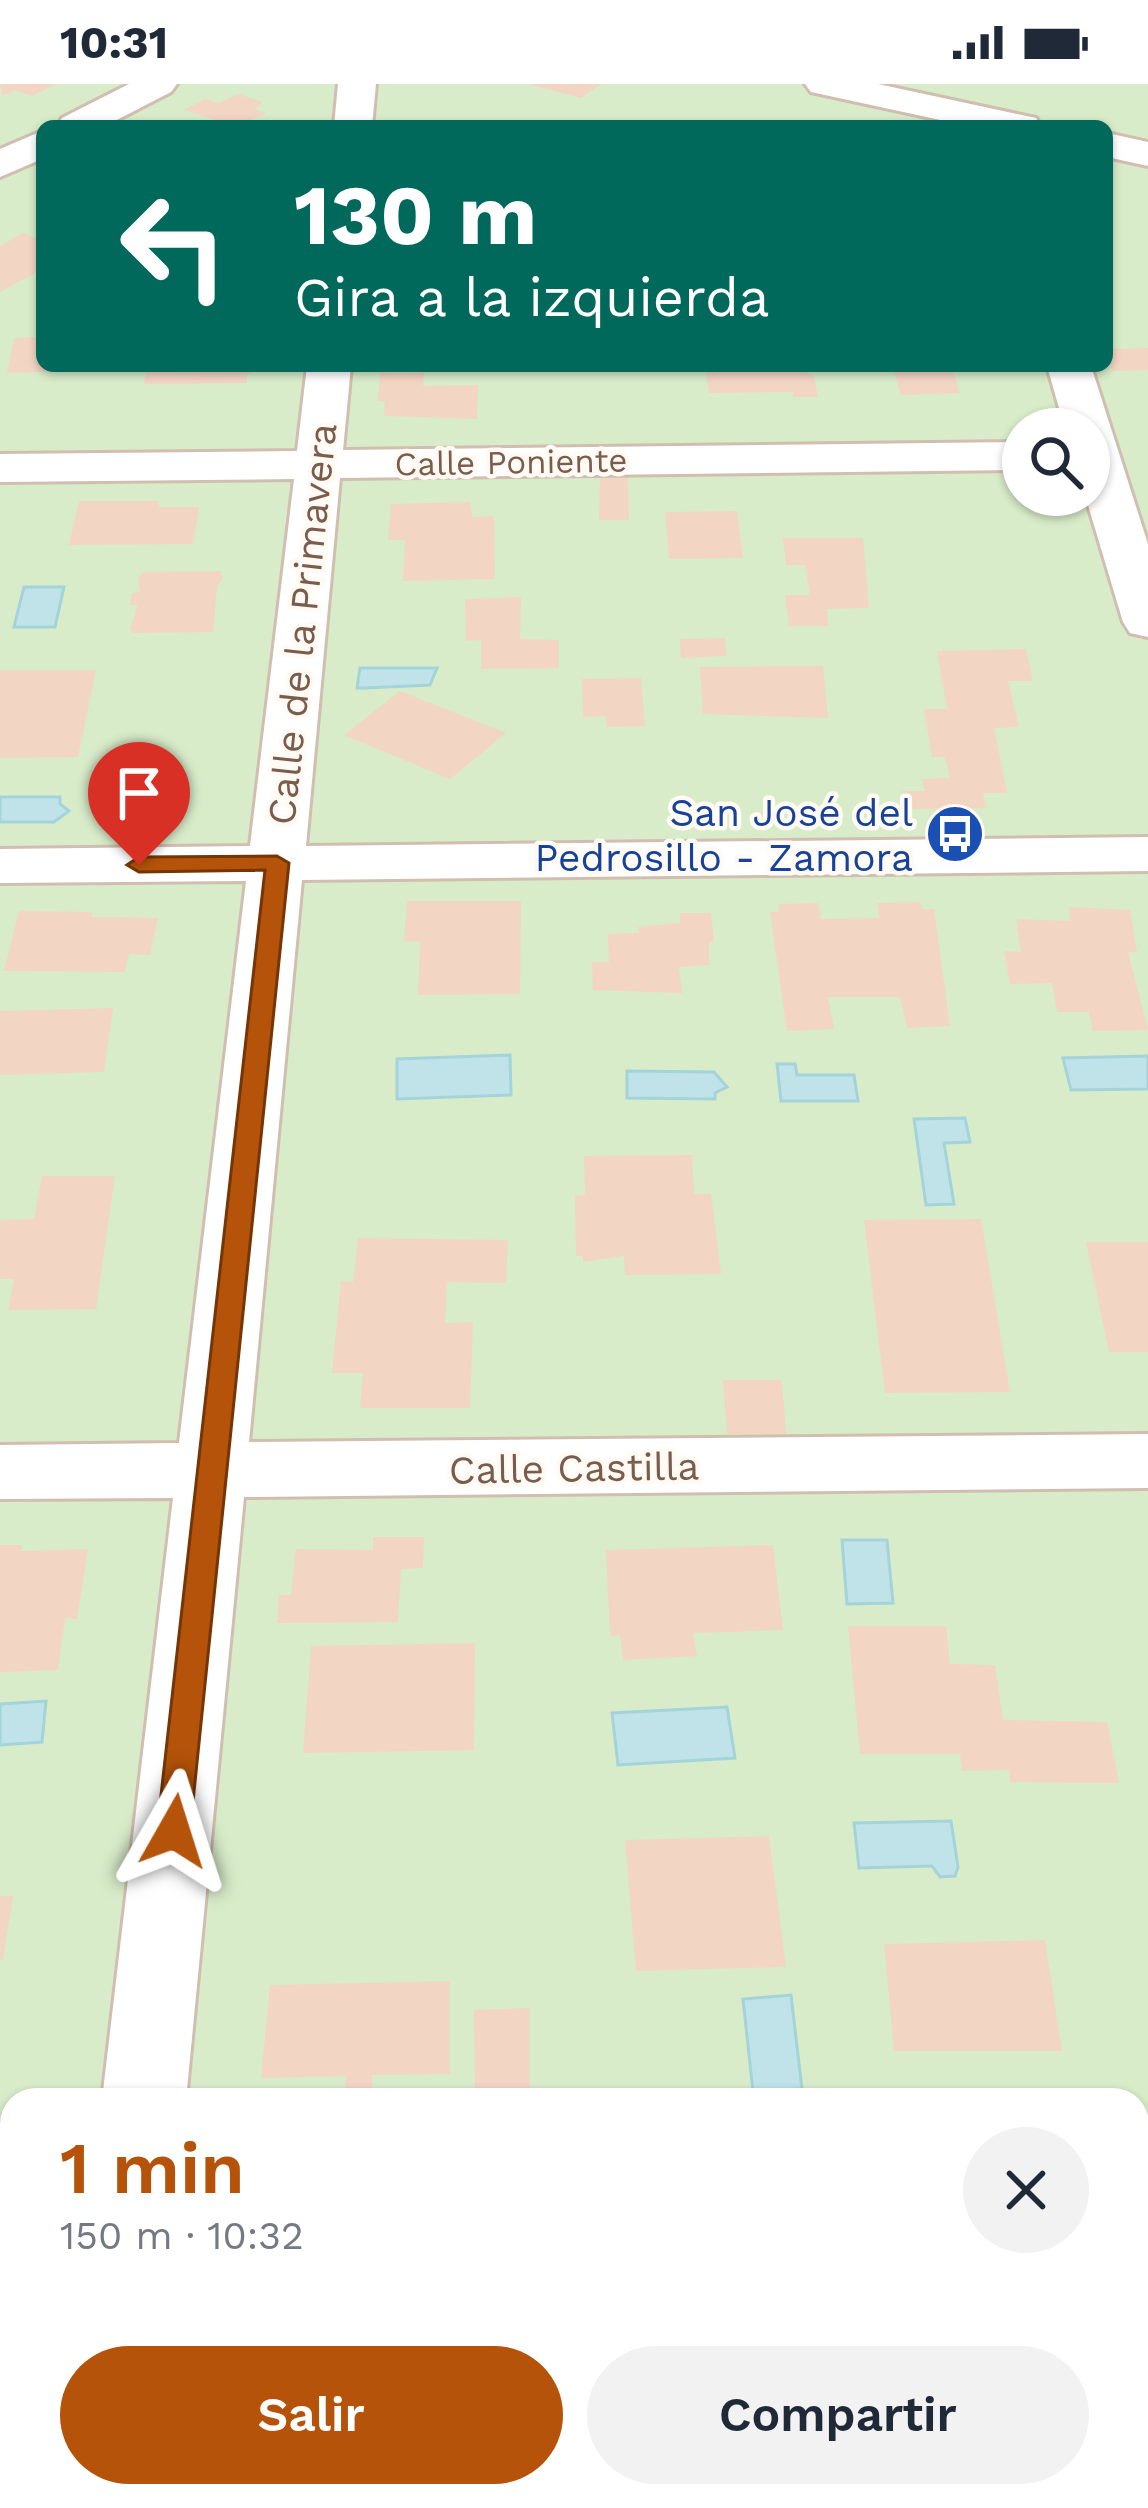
<!DOCTYPE html>
<html lang="es">
<meta charset="utf-8">
<style>
body{margin:0;font-family:"Work Sans",sans-serif;background:#f2f2f3;color:#1f2937;height:100vh;display:flex;flex-direction:column;font-size:45px;white-space:nowrap}
*{box-sizing:border-box;margin:0}
p{font-size:39px;color:#747a83}
.icon{flex:none;width:66px;height:66px;fill:none;stroke:currentColor;stroke-width:2;stroke-linecap:round;stroke-linejoin:round}
.map{position:relative;flex:1;overflow:hidden}
.side{position:absolute;left:0px;top:2004px;width:1149px;height:420px;display:flex;flex-direction:column;background:#fff;border-radius:36px 36px 0 0;box-shadow:0 3px 9px #0004}
.side>*{flex:none}
.banner{position:absolute;left:36px;top:36px;width:1077px;height:252px;border-radius:18px;box-shadow:0 3px 9px #0004;background:#00695c;color:#fff;overflow:hidden}
.controls{position:absolute;left:1002px;top:324px;display:grid;gap:24px}
.controls a{display:grid;place-items:center;width:108px;height:108px;border-radius:50%;background:#fff;box-shadow:0 3px 9px #0004;font-size:60px}
.pin{position:absolute;display:grid;place-items:center;width:102px;height:102px;color:#fff;margin:-123px -51px;border-radius:50% 50% 50% 0;rotate:-45deg;box-shadow:0 0 12px #0007}
.pin .icon{rotate:45deg}
.me{position:absolute;width:132px;margin:-66px;rotate:6deg;stroke-linejoin:round;filter:drop-shadow(0 0 9px #0008)}
.turn{display:flex;align-items:center;gap:42px;height:252px;padding:0 60px;font-size:54px}
.turn .icon{width:156px;height:156px;stroke-width:2.5}
.turn b{display:block;font-size:84px;line-height:102px}
.round{display:grid;place-items:center;flex:none;width:126px;height:126px;border-radius:63px;background:#f2f2f3}
.head{display:flex;align-items:center;justify-content:space-between;height:204px;padding:0 60px}
h1{font-size:72px;font-weight:600;line-height:90px;color:#b45309}
.button{display:flex;gap:24px;margin-top:auto;padding:24px 60px}
.button a{flex:1;height:138px;border-radius:72px;background:#b45309;color:#fff;font-size:48px;font-weight:600;line-height:138px;text-align:center}
.button a+a{background:#f2f2f3;color:#1f2937}
.status{display:flex;justify-content:space-between;align-items:center;height:84px;padding:0 60px;background:#fff;direction:ltr}
.status svg{height:33px;fill:currentColor}
.map>svg:first-child{display:block}
.green{fill:#d8ecc9;fill-rule:evenodd}
.water{fill:#bfe3e8;stroke:#a5d3da;stroke-width:3}
.building{fill:#f3d5c3}
.lines{fill:none;stroke-linecap:round;stroke-linejoin:round}
.street-casing{stroke:#d1beb0;stroke-width:6}
.street{fill:#fff;fill-rule:evenodd}
.route{fill:#b45309;stroke:#753606;stroke-width:3}
.labels{text-anchor:middle;dominant-baseline:central;stroke-width:9;stroke-linejoin:round;paint-order:stroke}
.far-street-label{font-size:33px;fill:#7a5c4d;stroke:#fffaf3}
.street-label{font-size:39px;fill:#7a5c4d;stroke:#fffaf3}
.transit-label{font-size:39px;fill:#164399;stroke:#fffaf3;text-anchor:end}
</style>
<div class="status"><b>10:31</b><svg viewBox="0 0 49 12"><path d="M0 12V9h3v3zM5 12V6h3v6zM10 12V3h3v9zM15 12V0h3v12zM26 1h20v11H26zM47 4h2v5h-2z"/></svg></div>
<div class="map">
<svg width="1148" height="2424" viewBox="0 0 1148 2424">
<rect width="100%" height="100%" fill="#fdf6ec"/>
<path class="green" d="M0,0H1148V2424H0ZM42,42H1107V282H42ZM1023,345H1089V411H1023ZM12,2016H1137V2412H12Z"/>
<g class="water">
<polygon points="24,503 64,503 55,543 14,543"/>
<polygon points="360,584 437,584 430,601 365,604 357,604"/>
<polygon points="0,713 60,713 60,720 69,727 54,738 0,738"/>
<polygon points="510,971 511,1011 397,1015 397,975"/>
<polygon points="1148,972 1148,1005 1071,1006 1063,974"/>
<polygon points="777,980 795,980 797,991 854,991 858,1017 781,1017"/>
<polygon points="627,987 714,988 727,1003 715,1009 715,1015 627,1014"/>
<polygon points="965,1034 970,1058 944,1059 954,1120 926,1121 914,1035"/>
<polygon points="842,1456 887,1456 893,1519 847,1520"/>
<polygon points="46,1617 42,1658 0,1661 0,1620"/>
<polygon points="727,1623 735,1674 618,1681 612,1629"/>
<polygon points="951,1737 958,1783 955,1792 940,1793 932,1782 859,1784 854,1739"/>
<polygon points="791,1911 802,2005 753,2008 743,1915"/>
</g>
<g class="building">
<polygon points="0,0 56,0 32,12 15,6 3,12"/>
<polygon points="529,0 601,0 581,14"/>
<polygon points="238,10 263,18 255,25 267,29 235,42 184,26 205,15 219,19"/>
<polygon points="23,149 42,156 42,185 0,208 0,162"/>
<polygon points="42,253 42,282 75,282 75,287 7,289 14,254"/>
<polygon points="1148,264 1148,286 1112,287 1107,265"/>
<polygon points="147,282 256,282 255,288 247,290 247,299 144,300"/>
<polygon points="705,282 806,282 807,290 813,290 818,313 793,313 793,308 709,309"/>
<polygon points="893,282 951,282 960,309 901,311"/>
<polygon points="380,289 424,289 423,302 478,301 477,335 384,332 385,317 378,317"/>
<polygon points="600,391 628,392 629,436 599,436"/>
<polygon points="79,417 159,417 158,423 199,423 193,460 69,461"/>
<polygon points="470,418 472,433 494,432 495,495 403,497 405,456 388,456 391,420"/>
<polygon points="737,427 743,474 669,475 665,428"/>
<polygon points="783,454 863,454 869,524 827,525 828,542 789,542 785,511 810,511 805,481 786,481"/>
<polygon points="220,487 223,494 217,502 213,548 133,549 130,545 138,521 130,521 132,509 140,508 138,495 143,488"/>
<polygon points="521,513 520,555 559,556 559,584 481,585 481,556 466,557 465,515"/>
<polygon points="725,554 726,572 681,574 680,555"/>
<polygon points="1026,565 1033,597 1008,597 1019,643 994,644 1007,709 983,709 986,724 904,725 902,707 925,707 922,695 950,694 945,673 932,673 924,625 947,625 937,567"/>
<polygon points="823,582 828,634 703,630 700,583"/>
<polygon points="0,586 96,586 78,673 0,674"/>
<polygon points="641,594 645,642 607,643 606,632 583,633 582,595"/>
<polygon points="400,607 506,649 450,695 344,651"/>
<polygon points="407,817 521,817 520,910 418,911 420,858 404,857"/>
<polygon points="920,818 922,825 934,825 950,942 907,944 900,913 828,913 834,945 787,947 770,828 779,828 778,820 818,819 821,835 880,834 877,819"/>
<polygon points="1069,823 1130,826 1137,868 1128,868 1148,946 1093,947 1089,928 1057,928 1052,899 1010,900 1004,867 1021,868 1016,835 1070,837"/>
<polygon points="19,827 93,828 91,833 158,834 150,871 129,870 125,888 4,887"/>
<polygon points="680,829 711,829 714,856 709,859 709,881 679,883 682,909 593,906 592,878 609,878 608,850 639,849 638,843 680,839"/>
<polygon points="113,924 104,988 0,991 0,927"/>
<polygon points="692,1071 694,1110 711,1110 721,1190 625,1191 624,1172 583,1178 583,1172 576,1172 575,1112 585,1111 584,1072"/>
<polygon points="42,1092 115,1092 96,1225 8,1226 14,1195 0,1195 0,1136 34,1135"/>
<polygon points="981,1135 1010,1308 885,1309 864,1136"/>
<polygon points="358,1154 508,1156 506,1199 447,1198 445,1239 473,1238 470,1324 360,1324 363,1289 332,1289 341,1197 353,1198"/>
<polygon points="1086,1158 1148,1158 1148,1268 1109,1268"/>
<polygon points="723,1296 782,1296 786,1350 727,1350"/>
<polygon points="373,1453 424,1453 423,1484 401,1485 398,1538 277,1539 279,1511 291,1511 296,1465 373,1466"/>
<polygon points="0,1461 22,1461 21,1467 88,1465 77,1535 65,1534 58,1586 0,1588"/>
<polygon points="773,1461 783,1546 693,1549 697,1572 623,1576 620,1551 610,1552 606,1466"/>
<polygon points="848,1542 946,1542 950,1580 995,1581 1003,1636 1107,1638 1119,1699 1010,1698 1009,1686 962,1687 960,1670 860,1670"/>
<polygon points="475,1559 474,1666 303,1669 311,1562"/>
<polygon points="769,1752 786,1883 636,1887 625,1756"/>
<polygon points="0,1812 13,1812 3,1876 0,1876"/>
<polygon points="1045,1856 1062,1967 894,1967 884,1860"/>
<polygon points="450,1897 450,1990 372,1991 372,2005 345,2004 346,1992 261,1994 270,1901"/>
<polygon points="530,1924 530,2012 475,2013 474,1926"/>
<polygon points="12,2305 12,2412 101,2412 100,2424 0,2424 0,2306"/>
<polygon points="640,2412 821,2412 822,2424 641,2424"/>
</g>
<g class="lines">
<defs>
<g id="street">
<polygon points="129,0 177,0 171,8 105,42 57,42 62,34"/>
<polygon points="338,0 376,0 372,42 334,42"/>
<polygon points="805,0 878,0 1036,34 1041,42 968,42 811,8"/>
<polygon points="42,47 42,75 0,93 0,65"/>
<polygon points="1107,49 1148,58 1148,82 1107,73"/>
<polygon points="307,282 351,282 343,366 1023,358 1023,386 340,394 306,762 1148,753 1148,787 302,796 249,1358 1148,1350 1148,1404 244,1413 186,2016 102,2016 173,1414 0,1415 0,1361 179,1359 246,797 0,799 0,765 250,762 294,395 0,398 0,370 297,367"/>
<polygon points="1047,282 1091,282 1148,460 1148,553 1130,549 1123,538 1085,411 1089,411 1089,345 1065,345"/>
<rect x="1137" y="2057" width="11" height="84"/>
<polygon points="12,2073 12,2157 0,2158 0,2074"/>
</g>
</defs>
<use href="#street" class="street-casing"/>
<use href="#street" class="street"/>
</g>
<polygon class="route" points="277,772 289,779 190,1747 185,1757 174,1761 162,1757 157,1747 265,786 139,788 127,781 139,773"/>
<defs>
<symbol id="bus-disc" viewBox="-11 -11 22 22"><circle r="9.5" fill="#1a4fb4" stroke="#fffaf3"/><path d="M-5-6H5V4H4V6H2V4H-2V6H-4V4H-5ZM-3.5-4V0h7V-4ZM-3.5 1.2v1.5H-2V1.2ZM2 1.2v1.5H3.5V1.2Z" fill="#fff"/></symbol>
</defs>
<g fill-rule="evenodd">
<use href="#bus-disc" x="922" y="717" width="66" height="66"/>
</g>
<g class="labels">
<g class="far-street-label">
<text transform="translate(511 378) rotate(-1)">Calle Poniente</text>
</g>
<g class="street-label">
<text transform="translate(302 540) rotate(-84)">Calle de la Primavera</text>
<text transform="translate(574 1384) rotate(-1)">Calle Castilla</text>
</g>
<g class="transit-label">
<text x="913" y="728">San José del<tspan x="913" dy="45">Pedrosillo - Zamora</tspan></text>
</g>
</g>
</svg>
<div class="controls">
<a><svg class="icon" aria-label="search" viewBox="0 0 24 24"><circle cx="10" cy="10" r="6"/><path d="M15 15l6 6"/></svg></a>
</div>
<div class="pin" style="left:139px;top:781px;background:#d93025"><svg class="icon" aria-label="arrive" viewBox="0 0 24 24"><path d="M6 21V4h12l-3 4 3 4H6"/></svg></div>
<svg class="me" style="left:174px;top:1747px" viewBox="-20 -20 40 40"><path d="M0-17L14 15 0 8-14 15z" fill="#b45309" stroke="#fff" stroke-width="4"/></svg>
<div class="banner">
<div class="turn"><svg class="icon" aria-label="left" viewBox="0 0 24 24"><path d="M17 20v-9H6M10 6l-5 5 5 5"/></svg><div><b>130 m</b>Gira a la izquierda</div></div>
</div>
<section class="side">
<div class="head"><div><h1>1 min</h1><p>150 m · 10:32</p></div><a class="round"><svg class="icon" aria-label="close" viewBox="0 0 24 24"><path d="M6 6l12 12M18 6L6 18"/></svg></a></div>
<div class="button"><a>Salir</a><a>Compartir</a></div>
</section>
</div>
